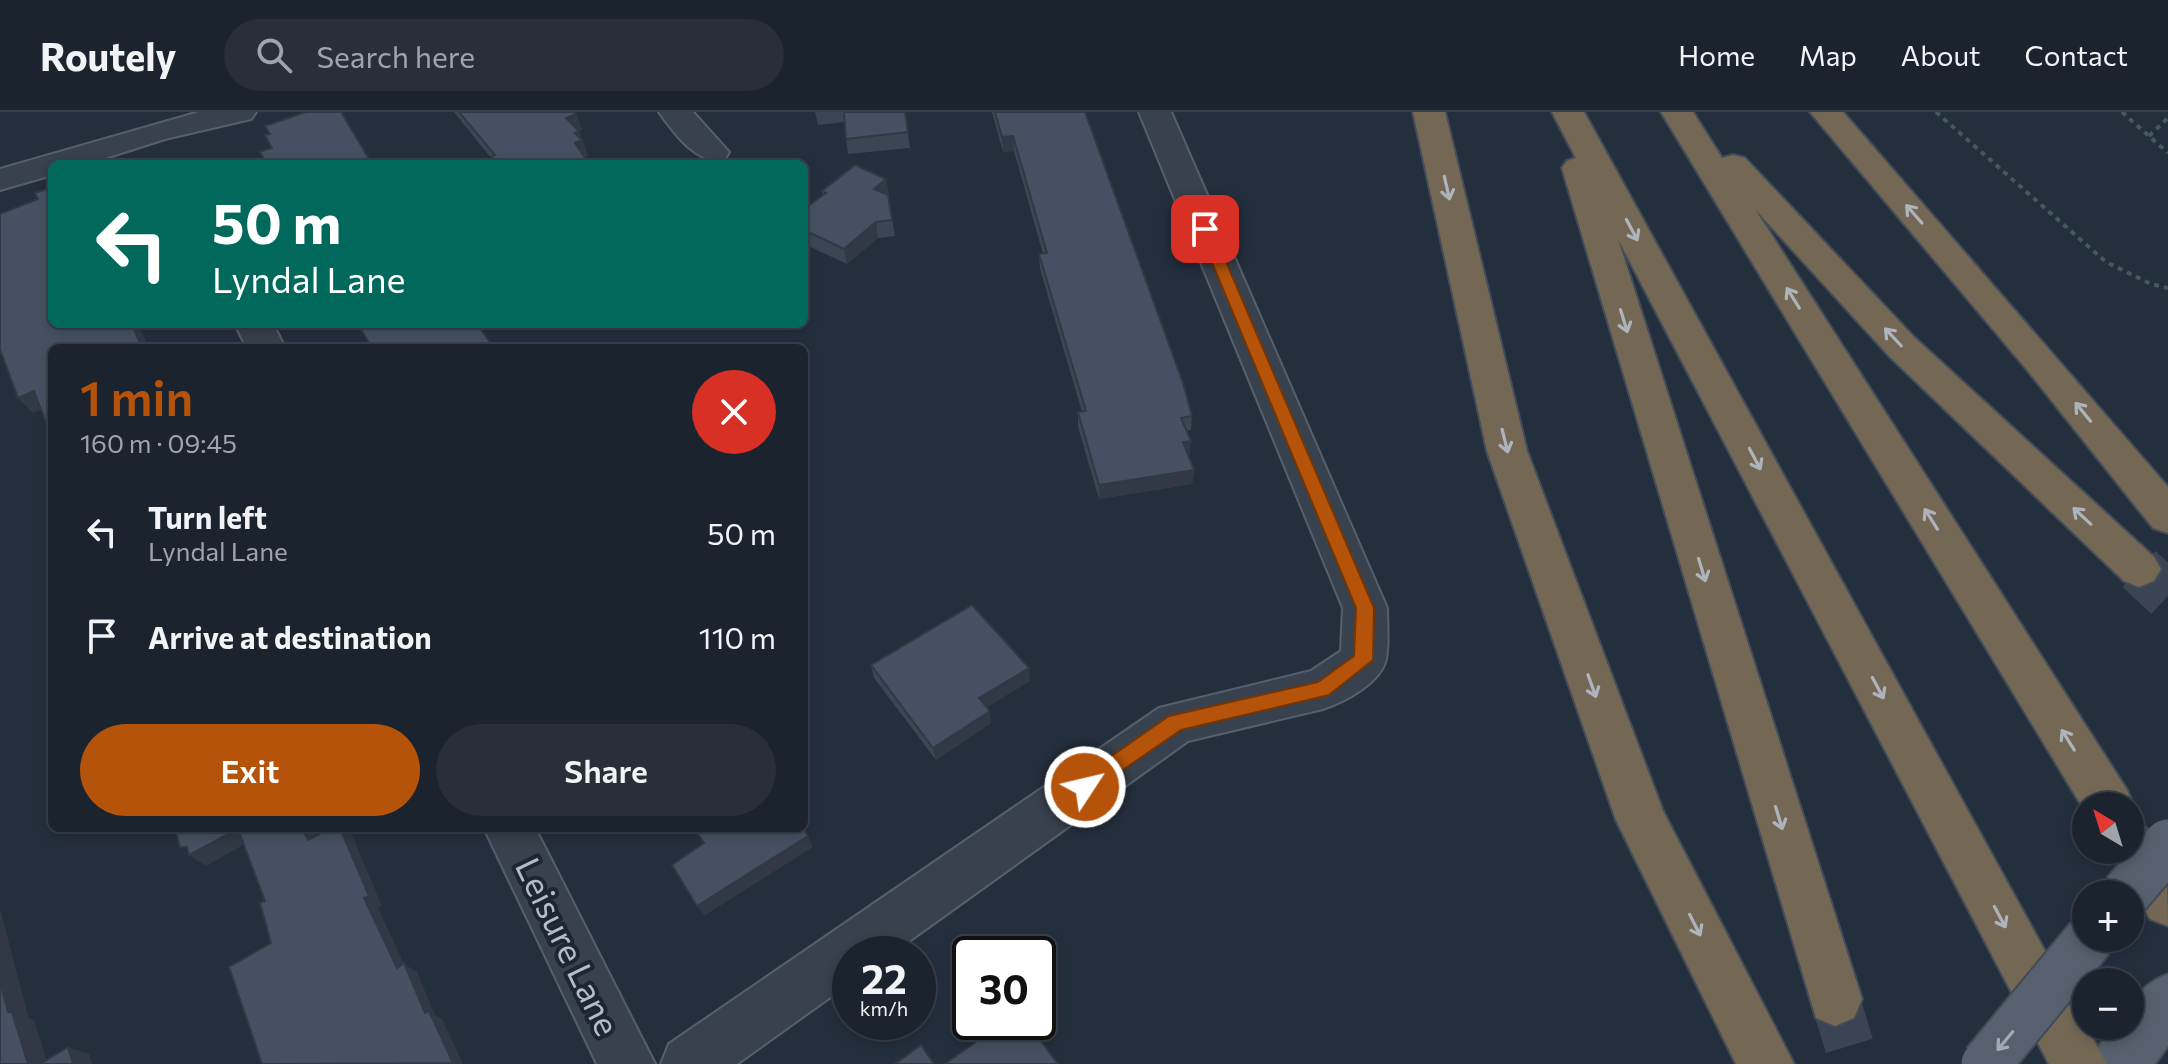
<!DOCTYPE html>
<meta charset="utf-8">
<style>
body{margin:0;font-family:Commissioner,sans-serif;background:#282f3a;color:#f1f3f6;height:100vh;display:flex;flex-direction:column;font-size:30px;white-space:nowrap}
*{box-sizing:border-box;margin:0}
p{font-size:26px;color:#a0a4aa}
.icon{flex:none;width:44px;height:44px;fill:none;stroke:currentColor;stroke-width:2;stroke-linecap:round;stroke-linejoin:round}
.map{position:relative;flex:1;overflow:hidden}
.panel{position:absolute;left:48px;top:232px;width:760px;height:488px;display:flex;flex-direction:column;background:#1b232e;border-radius:12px;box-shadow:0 4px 12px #0003,0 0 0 2px #39404a}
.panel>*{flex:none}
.top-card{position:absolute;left:48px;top:48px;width:760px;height:168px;border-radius:12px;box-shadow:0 4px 12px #0003,0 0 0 2px #39404a;background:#00695c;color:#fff;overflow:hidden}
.needle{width:52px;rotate:322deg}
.tools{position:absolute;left:2072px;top:680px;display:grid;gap:16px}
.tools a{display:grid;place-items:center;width:72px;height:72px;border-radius:50%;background:#1b232e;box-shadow:0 4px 12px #0003,0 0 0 2px #39404a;font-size:40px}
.speed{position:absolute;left:832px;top:824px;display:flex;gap:16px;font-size:40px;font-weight:700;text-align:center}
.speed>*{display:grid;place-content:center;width:104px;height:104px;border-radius:50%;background:#1b232e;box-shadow:0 4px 12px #0003,0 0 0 2px #39404a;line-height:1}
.speed small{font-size:20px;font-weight:400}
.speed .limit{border:4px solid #111;border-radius:12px;background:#fff;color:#111}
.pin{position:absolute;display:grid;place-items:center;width:68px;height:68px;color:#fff;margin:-34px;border-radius:16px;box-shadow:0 4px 12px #0006}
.me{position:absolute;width:88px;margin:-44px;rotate:55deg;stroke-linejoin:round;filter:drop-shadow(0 0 6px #0008)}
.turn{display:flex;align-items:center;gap:28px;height:168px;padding:0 32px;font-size:36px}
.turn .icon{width:104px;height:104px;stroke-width:2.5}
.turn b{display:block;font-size:56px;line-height:68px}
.round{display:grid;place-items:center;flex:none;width:84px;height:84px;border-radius:42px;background:#282f3a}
.summary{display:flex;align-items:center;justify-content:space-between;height:136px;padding:0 32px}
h1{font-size:48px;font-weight:600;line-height:60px;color:#b45309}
.action{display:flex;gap:16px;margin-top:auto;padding:16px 32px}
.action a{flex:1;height:92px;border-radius:48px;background:#b45309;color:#fff;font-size:32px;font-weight:600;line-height:92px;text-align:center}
.action a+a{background:#282f3a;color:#f1f3f6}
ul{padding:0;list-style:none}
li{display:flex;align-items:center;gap:24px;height:104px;padding:0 32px}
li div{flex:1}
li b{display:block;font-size:30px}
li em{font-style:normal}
header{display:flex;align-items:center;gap:48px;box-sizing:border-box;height:112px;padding:0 40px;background:#1b232e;border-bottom:2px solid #39404a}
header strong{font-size:38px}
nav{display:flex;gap:44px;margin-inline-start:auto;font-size:28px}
.search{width:560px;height:72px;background:#282f3a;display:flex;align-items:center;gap:20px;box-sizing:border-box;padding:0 28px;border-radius:44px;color:#a0a4aa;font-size:30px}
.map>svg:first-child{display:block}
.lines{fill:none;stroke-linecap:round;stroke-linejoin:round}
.highway-tunnel{stroke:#3a4453;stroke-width:49;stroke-dasharray:49 24;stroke-linecap:butt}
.minor-casing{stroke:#565f6c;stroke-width:4}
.major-casing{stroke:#414a57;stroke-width:4}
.highway-casing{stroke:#434c59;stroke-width:4}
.path{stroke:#44595c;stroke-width:4;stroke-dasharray:5 5;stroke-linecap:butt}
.minor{fill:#38414e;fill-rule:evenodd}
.major{fill:#56606e;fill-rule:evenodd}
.highway{fill:#746855;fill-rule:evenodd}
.major-bridge-casing{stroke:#414a57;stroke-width:53;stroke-linecap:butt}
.major-bridge{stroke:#56606e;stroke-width:49}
.wall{fill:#3b4654}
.shaded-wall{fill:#303945}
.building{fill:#455162;stroke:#303945;stroke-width:2}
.oneway{stroke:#aeb4bd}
.oneway2{stroke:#a1aab7}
.route{fill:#b45309;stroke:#753606;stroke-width:2}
.labels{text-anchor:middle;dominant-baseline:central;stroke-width:8;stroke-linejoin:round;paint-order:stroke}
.near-street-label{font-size:34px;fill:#b4bcc9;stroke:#1d2633}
</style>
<header>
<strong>Routely</strong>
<div class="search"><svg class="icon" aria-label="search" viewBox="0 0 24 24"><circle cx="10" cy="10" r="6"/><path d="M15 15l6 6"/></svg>Search here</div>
<nav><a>Home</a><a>Map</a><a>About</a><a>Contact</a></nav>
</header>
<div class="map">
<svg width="2168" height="952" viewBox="0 0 2168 952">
<rect width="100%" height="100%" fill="#242f3e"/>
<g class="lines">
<g class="highway-tunnel">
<polyline points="2139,457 2168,484"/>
<polyline points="1835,887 1855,952"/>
</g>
<defs>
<g id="minor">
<polygon points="199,0 256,0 251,7 165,27 87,52 52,52 52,63 0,78 0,57"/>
<path d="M659,0H693L729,40L725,47C697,54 674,21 659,0Z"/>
<path d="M1139,0H1171L1387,496C1387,512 1389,531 1386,547C1381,571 1344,590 1323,597L1188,629L891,842H850V871L737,952H661L669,932L1159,596L1311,559L1341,539L1343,496Z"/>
<polygon points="235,212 273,212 285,236 247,236"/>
<polygon points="484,716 535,716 655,952 597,952"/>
</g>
<path id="major" d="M2168,862V934L2155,952H2092L2100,932L2114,914H2130C2130,886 2143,872 2168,862Z"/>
<g id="highway">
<polygon points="1413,0 1445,0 1527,339 1663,699 1794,952 1736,952 1616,708 1487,339"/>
<polygon points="1552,0 1584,0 2107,952 2049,952 1618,127 1862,887 1854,906 1835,914 1816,906 1562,56 1567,49 1576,46"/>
<polygon points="1661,0 1693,0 1722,46 1733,43 1745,46 1915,226 2154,445 2161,457 2154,469 2139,475 2124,469 1889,244 1755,97 2127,678 2134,694 2130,703 2130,694 2086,694 2086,701"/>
<polygon points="1810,0 1843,0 2168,375 2168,421 2153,416 2028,259"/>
<path d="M2130,704C2168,723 2168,771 2168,814L2150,807L2109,738H2130Z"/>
</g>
</defs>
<use href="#minor" class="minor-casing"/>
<use href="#major" class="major-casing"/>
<use href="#highway" class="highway-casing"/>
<g class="path">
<polyline points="1936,0 2106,150 2151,172 2168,176"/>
<polyline points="2122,0 2168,41"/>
<polyline points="2149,24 2168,6"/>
</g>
<use href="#minor" class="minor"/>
<use href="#major" class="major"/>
<use href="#highway" class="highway"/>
<defs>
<g id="major-bridge">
<polyline points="2126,782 2168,732"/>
<polyline points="1986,952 2090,826"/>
</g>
</defs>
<use href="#major-bridge" class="major-bridge-casing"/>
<use href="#major-bridge" class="major-bridge"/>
</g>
<g class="wall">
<polygon points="454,0 574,0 582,17 579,19 588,44 585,45 589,52 494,52 491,46"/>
<polygon points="815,0 905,0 910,36 848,42 844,10 818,13"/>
<polygon points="992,0 1085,0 1192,304 1191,318 1187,319 1190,343 1188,343 1194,358 1192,372 1099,387 1078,315 1078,300 1082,300 1040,157 1039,142 1043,142 1014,39 1003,40"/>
<polygon points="822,79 889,82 888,83 895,124 878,126 847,152 804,132 804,97 823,83"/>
<polygon points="871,553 1030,569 986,595 991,611 936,648 874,566"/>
</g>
<g class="shaded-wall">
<polygon points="576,2 582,17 572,21 566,6"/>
<polygon points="579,19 588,44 581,46 575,31 575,21"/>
<polygon points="1013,24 1014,39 1003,40 1002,25"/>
<polygon points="886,67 889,82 877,92 874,77"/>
<polygon points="876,110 878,126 847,152 844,137"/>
<polygon points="132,212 138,212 149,236 142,236"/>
<polygon points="34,279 49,294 33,301 18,286"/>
<polygon points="1191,329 1190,343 1182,344 1183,330"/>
<polygon points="1194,358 1192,372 1099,387 1099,373"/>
<polygon points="1029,556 1030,569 981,599 979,586"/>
<polygon points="990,599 991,611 936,648 933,636"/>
<polygon points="804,707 808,715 803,719 801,716 804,716"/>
<polygon points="302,716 312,716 322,739 308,728"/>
<polygon points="340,716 344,716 352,723 382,794 378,796 404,852 417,860 435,903 442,907 463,952 452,952 425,901 397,856 364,786"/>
<polygon points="238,717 254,727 206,754 189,743"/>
<polygon points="808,724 813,735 704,804 697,794"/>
<polygon points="0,797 29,907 34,908 48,952 28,952 8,900 0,869"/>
<polygon points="68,935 89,942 92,952 73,952"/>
</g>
<g class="building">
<polygon points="306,0 341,0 372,52 267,52 260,40 272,36 265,23 270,22 265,14"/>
<polygon points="459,0 574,0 576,2 566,6 579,19 575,21 582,28 575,31 589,52 496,52 491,45 495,43"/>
<polygon points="844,0 905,0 908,20 846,27"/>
<polygon points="995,0 1085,0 1183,271 1192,304 1181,306 1191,329 1183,330 1194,358 1099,373 1078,300 1086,299 1039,142 1047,141 1013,24 1002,25"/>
<polygon points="855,53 886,67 874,77 888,83 892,108 876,110 844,137 804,118 804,97 826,81 822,79"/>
<polygon points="52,75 52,212 132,212 142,236 52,236 52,326 34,279 18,286 0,237 0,102 38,87 35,81"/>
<polygon points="358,212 477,212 494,236 372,236"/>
<polygon points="972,493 1029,556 979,586 990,599 933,636 871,553"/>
<polygon points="175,716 302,716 308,728 331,716 340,716 369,784 364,786 397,856 404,851 425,901 429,899 453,951 262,952 229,855 271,831 260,791 265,789 238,717 189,743 187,735 180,735"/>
<polygon points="694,716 803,716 808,724 697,794 672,753 704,731"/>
<polygon points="0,869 8,900 12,900 28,952 0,952"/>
<polygon points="1004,910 1011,918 1021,910 1027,910 1058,952 945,952"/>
<polygon points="921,933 934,952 895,952"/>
<polygon points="68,935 73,952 40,952"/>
</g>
<defs><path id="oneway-shaft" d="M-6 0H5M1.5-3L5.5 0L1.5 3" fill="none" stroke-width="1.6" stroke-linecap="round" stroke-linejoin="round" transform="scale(2)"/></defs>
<g class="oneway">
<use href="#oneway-shaft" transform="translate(1447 76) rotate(77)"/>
<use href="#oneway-shaft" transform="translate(1914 102) rotate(-131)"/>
<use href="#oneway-shaft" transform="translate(1632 118) rotate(62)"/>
<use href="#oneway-shaft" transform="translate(1793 186) rotate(-122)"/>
<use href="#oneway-shaft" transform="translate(1624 209) rotate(73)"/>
<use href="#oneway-shaft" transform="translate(1893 225) rotate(-133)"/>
<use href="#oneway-shaft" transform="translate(2083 300) rotate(-129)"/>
<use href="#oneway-shaft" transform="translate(1505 329) rotate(76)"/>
<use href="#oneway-shaft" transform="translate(1755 347) rotate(62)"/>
<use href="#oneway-shaft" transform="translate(2082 404) rotate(-137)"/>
<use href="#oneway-shaft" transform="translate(1931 407) rotate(-122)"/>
<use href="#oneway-shaft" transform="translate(1702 458) rotate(73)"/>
<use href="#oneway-shaft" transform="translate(1592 574) rotate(70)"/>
<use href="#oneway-shaft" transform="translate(1878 576) rotate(62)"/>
<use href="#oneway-shaft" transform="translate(2068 628) rotate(-122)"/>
<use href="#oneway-shaft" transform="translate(1779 706) rotate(73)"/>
<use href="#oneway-shaft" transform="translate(2000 805) rotate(62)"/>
<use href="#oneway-shaft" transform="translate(1695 813) rotate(63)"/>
</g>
<use class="oneway2" href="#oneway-shaft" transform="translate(2005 929) rotate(130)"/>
<polygon class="route" points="1205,112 1212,117 1374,496 1373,548 1329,583 1181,618 1085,684 1077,681 1074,675 1077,668 1169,604 1318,570 1354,544 1356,496 1198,117"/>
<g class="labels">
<g class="near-street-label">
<text transform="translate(569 834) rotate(64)">Leisure Lane</text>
</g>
</g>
</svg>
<div class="tools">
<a><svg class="needle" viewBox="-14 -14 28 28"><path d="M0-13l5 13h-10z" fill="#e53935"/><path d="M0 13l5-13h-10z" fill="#a0a4aa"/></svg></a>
<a>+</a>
<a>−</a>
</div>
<div class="speed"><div>22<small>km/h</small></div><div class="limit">30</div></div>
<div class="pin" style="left:1205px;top:117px;background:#d93025"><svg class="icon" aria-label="arrive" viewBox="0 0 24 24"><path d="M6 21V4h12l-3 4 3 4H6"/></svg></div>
<svg class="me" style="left:1085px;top:675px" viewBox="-20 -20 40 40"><circle r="17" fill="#b45309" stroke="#fff" stroke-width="3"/><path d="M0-11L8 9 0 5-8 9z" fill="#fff"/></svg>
<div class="top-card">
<div class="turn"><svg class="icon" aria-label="left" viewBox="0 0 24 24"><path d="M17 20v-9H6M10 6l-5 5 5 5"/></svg><div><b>50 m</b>Lyndal Lane</div></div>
</div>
<section class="panel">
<div class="summary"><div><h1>1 min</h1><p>160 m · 09:45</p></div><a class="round" style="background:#d93025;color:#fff"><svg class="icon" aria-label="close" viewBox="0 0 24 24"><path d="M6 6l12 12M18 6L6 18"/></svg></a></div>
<ul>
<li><svg class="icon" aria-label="left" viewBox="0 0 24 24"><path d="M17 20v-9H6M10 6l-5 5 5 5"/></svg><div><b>Turn left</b><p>Lyndal Lane</p></div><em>50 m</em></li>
<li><svg class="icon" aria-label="arrive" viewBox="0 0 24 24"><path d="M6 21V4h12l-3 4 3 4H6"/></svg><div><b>Arrive at destination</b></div><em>110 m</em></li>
</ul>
<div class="action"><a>Exit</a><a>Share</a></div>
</section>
</div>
